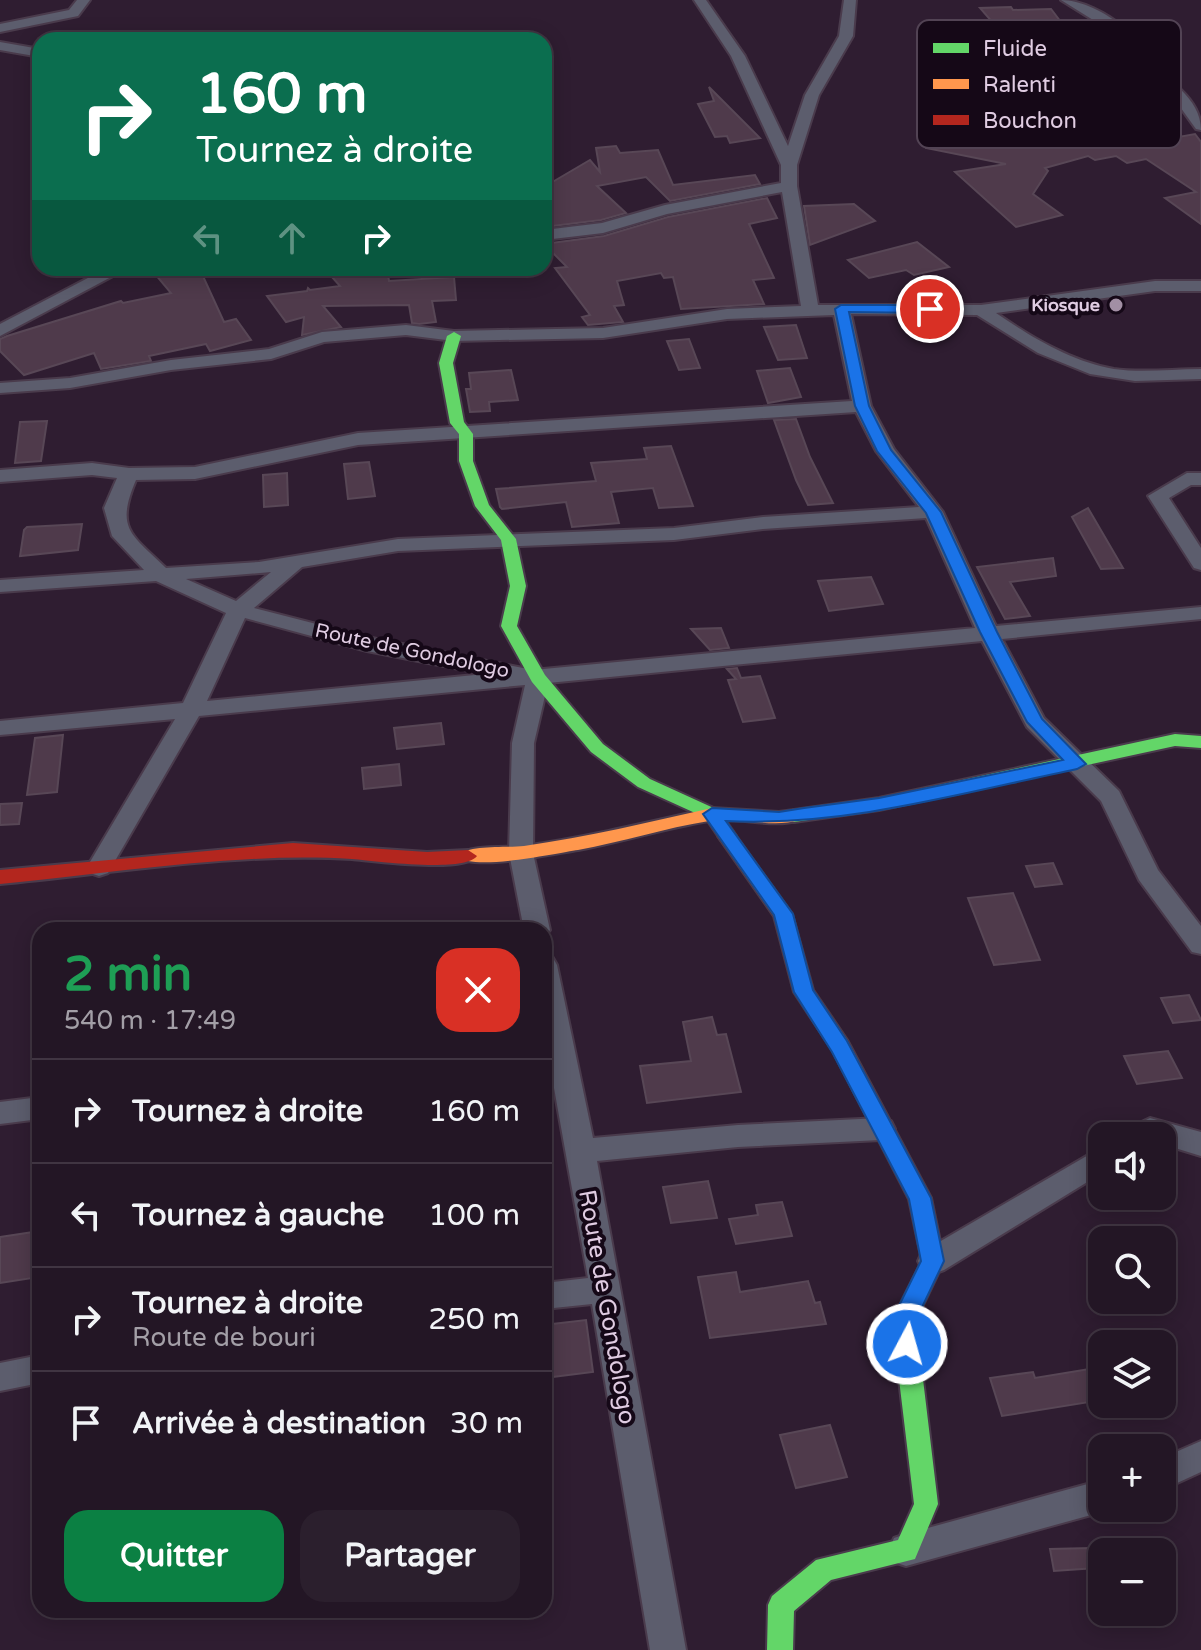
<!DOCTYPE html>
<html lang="fr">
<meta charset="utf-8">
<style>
body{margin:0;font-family:"Varela Round",sans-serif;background:#2b1f2d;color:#f1f3f6;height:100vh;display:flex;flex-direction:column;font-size:30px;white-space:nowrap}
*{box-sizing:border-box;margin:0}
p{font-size:26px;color:#a39fa7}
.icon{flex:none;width:44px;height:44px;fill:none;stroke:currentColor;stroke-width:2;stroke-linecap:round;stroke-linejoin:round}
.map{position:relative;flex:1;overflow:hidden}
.sheet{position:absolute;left:32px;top:922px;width:520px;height:696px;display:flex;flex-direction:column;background:#231625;border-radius:24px;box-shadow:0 4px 20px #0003,0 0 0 2px #403542}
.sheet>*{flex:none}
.banner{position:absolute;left:32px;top:32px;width:520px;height:244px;border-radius:24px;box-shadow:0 4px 20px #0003,0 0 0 2px #403542;background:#0b6e4f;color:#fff;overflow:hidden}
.controls{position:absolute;left:1088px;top:1122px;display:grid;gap:16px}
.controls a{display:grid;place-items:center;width:88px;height:88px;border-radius:16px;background:#231625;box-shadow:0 4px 20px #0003,0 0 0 2px #403542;font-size:40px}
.pin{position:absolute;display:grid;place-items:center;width:68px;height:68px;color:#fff;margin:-34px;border:4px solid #fff;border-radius:50%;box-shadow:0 2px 8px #0007}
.me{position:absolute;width:88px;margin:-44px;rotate:6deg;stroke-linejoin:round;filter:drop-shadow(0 0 6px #0008)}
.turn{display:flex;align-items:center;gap:28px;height:168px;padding:0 32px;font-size:36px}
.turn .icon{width:104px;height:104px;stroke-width:2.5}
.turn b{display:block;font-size:56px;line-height:68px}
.lanes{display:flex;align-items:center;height:76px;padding:0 32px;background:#0003;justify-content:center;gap:40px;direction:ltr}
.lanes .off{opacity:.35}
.round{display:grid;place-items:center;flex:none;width:84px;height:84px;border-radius:24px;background:#2b1f2d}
.overview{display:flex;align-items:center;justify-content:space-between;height:136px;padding:0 32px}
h1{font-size:48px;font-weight:700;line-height:60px;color:#1e9e55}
.cta{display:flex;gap:16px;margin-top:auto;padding:16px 32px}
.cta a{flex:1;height:92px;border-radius:24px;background:#0b8043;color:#fff;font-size:32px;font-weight:700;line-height:92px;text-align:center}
.cta a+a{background:#2b1f2d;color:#f1f3f6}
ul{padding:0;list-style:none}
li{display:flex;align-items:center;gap:24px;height:104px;padding:0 32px;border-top:2px solid #403542}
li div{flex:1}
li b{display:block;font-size:30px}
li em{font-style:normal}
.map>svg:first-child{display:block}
.building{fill:#4f3a4b;stroke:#584756;stroke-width:2}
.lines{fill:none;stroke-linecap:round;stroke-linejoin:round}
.street-casing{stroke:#4a3b4c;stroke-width:4}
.fast-casing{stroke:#4a3b4c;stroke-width:4}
.slow-casing{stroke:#4a3b4c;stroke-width:4}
.jam-casing{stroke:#4a3b4c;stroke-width:4}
.street{fill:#5c5d6d;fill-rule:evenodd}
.fast{fill:#63d668;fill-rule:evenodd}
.slow{fill:#ff974d;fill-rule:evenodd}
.jam{fill:#b3261e;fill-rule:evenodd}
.route{fill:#1a73e8;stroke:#114b97;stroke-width:2}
.poi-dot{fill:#a28fa4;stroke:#150817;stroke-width:3}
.labels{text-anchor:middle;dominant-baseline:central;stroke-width:8;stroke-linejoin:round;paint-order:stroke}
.far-poi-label{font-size:18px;font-weight:bold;fill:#e0cce2;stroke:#150817;text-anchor:end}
.street-label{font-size:20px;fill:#e0cce2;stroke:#150817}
.near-street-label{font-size:24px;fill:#e0cce2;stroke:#150817}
.key{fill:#150817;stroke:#524354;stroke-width:2}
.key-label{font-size:22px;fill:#e0cce2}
</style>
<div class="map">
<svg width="1201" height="1650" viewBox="0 0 1201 1650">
<rect width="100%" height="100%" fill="#2f1d31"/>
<g class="building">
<polygon points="1011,7 1013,10 1051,9 1083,51 1035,51 1042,65 980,61 971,40 1007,39 980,8"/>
<polygon points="709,87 760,138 730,143 727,136 715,137 698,104 714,101"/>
<polygon points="1094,110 1145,143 1195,134 1201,142 1201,224 1165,198 1196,192 1146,159 1127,163 1116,156 1095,160 1088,156 1045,168 1048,171 1033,194 1062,215 1016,227 955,172 1006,164 926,148 926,144 1018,132 1006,119"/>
<polygon points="616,146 620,153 658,150 673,185 755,175 760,184 670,201 646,177 597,186 626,213 601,220 544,227 544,187 590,160 600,172 596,148"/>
<polygon points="767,198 777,218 749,224 774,278 753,280 764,304 681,309 673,277 664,278 661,273 617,281 624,305 614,306 623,322 588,325 582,317 590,315 555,268 567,267 544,244 604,236 668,217"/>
<polygon points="854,204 875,221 810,245 804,206"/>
<polygon points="917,242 949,267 914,275 906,270 869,278 848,260"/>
<polygon points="150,268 186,268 194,276 202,274 224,322 236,319 251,340 210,351 206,344 149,356 151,361 101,369 94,353 24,375 0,351 0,339 7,336 121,301 123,303 171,293"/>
<polygon points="324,268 387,268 389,281 454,277 456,300 432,301 436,322 419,324 412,323 409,305 323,306 341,327 302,335 304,317 286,322 267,296 307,291 308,288 310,290 340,286"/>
<polygon points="796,325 807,358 778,360 764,327"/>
<polygon points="689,339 700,368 679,370 667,341"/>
<polygon points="790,368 801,397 768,403 757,371"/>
<polygon points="511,370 518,400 489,402 490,411 470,412 466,389 471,389 469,373"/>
<polygon points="796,419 810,457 833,503 808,505 796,480 774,420"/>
<polygon points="47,421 41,461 15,463 20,422"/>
<polygon points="671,446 693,506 659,508 653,488 611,492 619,523 572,527 566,502 502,509 500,507 496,489 596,481 591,463 647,459 644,448"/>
<polygon points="369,462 375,496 348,499 344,464"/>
<polygon points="287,473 288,505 264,507 263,475"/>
<polygon points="1088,508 1123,568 1101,569 1072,517"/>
<polygon points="82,524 78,550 20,556 24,530 27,527"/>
<polygon points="1053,558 1056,576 1010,582 1030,616 1005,619 977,567"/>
<polygon points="871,577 883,604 829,611 818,581"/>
<polygon points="721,628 729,648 710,650 691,629"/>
<polygon points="737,668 741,678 760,676 775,718 743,722 728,680 736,679 727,669"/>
<polygon points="441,723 444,744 397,749 394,728"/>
<polygon points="63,735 57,792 27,795 35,738"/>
<polygon points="399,764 401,785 364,789 362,768"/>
<polygon points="22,803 19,824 0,825 0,804"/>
<polygon points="1053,863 1062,884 1035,887 1026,866"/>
<polygon points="1013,893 1040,960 994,965 968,898"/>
<polygon points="1189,995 1201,1020 1173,1023 1161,998"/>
<polygon points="712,1017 717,1035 726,1034 741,1092 647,1103 640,1066 691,1061 683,1022"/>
<polygon points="1168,1051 1182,1078 1137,1084 1124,1056"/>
<polygon points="708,1181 717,1218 671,1223 663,1187"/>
<polygon points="782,1202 792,1236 736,1244 729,1219 758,1215 756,1205"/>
<polygon points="40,1231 39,1277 0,1283 0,1237"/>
<polygon points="736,1272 740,1292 808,1281 815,1303 820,1302 826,1324 710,1338 698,1277"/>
<polygon points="586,1320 593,1372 544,1378 544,1325"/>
<polygon points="1102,1367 1102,1400 1002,1416 990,1378 1033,1372 1035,1378"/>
<polygon points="830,1425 847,1477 796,1488 780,1435"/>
<polygon points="1091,1548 1096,1568 1054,1571 1050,1549"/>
</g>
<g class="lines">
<defs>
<g id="street">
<polygon points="77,0 90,0 78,16 0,32 0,24 69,10"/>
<path d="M694,0H706L745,56L788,146L805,95L839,36L844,0H856L853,36L819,95L797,165V186L818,305H981L1155,281H1201V291H1155L996,313C1031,337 1072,362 1114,369C1142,373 1172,369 1201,369V379L1135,381L1090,374L1038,353L977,315L851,314L871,406L894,449L943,512L996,626L1201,607V619L1002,639L1044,718L1119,791L1158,870L1201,926V954L1192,952L1139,880L1101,801L1027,727L982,641L548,683L534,743L533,853L550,930L544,937V930H524L509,853L512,743L525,685L199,716L108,873L99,876L90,873L87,867L175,719L0,735V721L183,703L226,613L156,581L0,592V580L144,570L112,536L104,508L117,478L92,475L0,482V470L92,463L129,468L195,467L358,433L852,401L834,315L727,319L603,338L454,341L406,335L324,342L271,359L171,370L70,388L0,393V383L70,378L171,360L269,349L322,332L406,325L454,331L603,328L727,309L801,306L782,192L667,214L603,233L544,240V230L602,223L665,205L781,183V165L731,56ZM856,412L876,451L919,507L763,517L674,528L398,539L259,562L166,568C131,534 115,529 136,480L195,479L358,445ZM926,518L975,628L533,670L367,637L254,608L302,567L398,551L674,540L763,529ZM271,572L236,601L186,579ZM245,618L367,651L485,674L207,701Z"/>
<path d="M1061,0C1081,0 1107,13 1123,27C1132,35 1138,48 1146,57C1166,80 1201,97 1201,130L1196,129L1173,97L1137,64L1114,33Z"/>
<polygon points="0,42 40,49 40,57 0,50"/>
<polygon points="107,268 128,268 0,336 0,324"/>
<polygon points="1187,473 1201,473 1201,485 1191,485 1169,498 1201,548 1201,570 1194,568 1148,496"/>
<polygon points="544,955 553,958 557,965 593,1138 738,1125 881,1118 891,1121 895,1129 891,1137 881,1140 738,1147 597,1161 686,1650 650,1650 592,1304 544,1309 544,1283 588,1278 544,1032"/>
<polygon points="40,1097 40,1119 0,1124 0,1102"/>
<polygon points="1150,1118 1201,1132 1201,1156 1162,1144 1162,1136 1125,1136 1129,1128"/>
<polygon points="1102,1147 1102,1173 944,1270 933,1274 922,1270 918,1261 922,1252"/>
<polygon points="40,1355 40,1383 0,1391 0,1363"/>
<polygon points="1201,1441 1201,1472 1162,1490 1162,1458"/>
<polygon points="1102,1480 1102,1508 1112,1508 1102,1512 906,1566 894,1562 889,1550 894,1538 906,1534"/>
</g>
<g id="fast">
<polygon points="454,332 461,336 453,363 464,422 473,434 473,461 489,505 516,539 526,586 517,626 545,675 603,744 650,779 718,810 736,836 733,840 721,840 706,818 638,787 591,752 532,682 501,626 510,586 501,540 475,506 459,461 459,434 450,423 439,363 447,336"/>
<polygon points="1175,734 1201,736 1201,748 1175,746 879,810 794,822 785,816 794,810 879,798"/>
<polygon points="904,1311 912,1314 916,1321 938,1504 915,1559 831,1580 794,1611 793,1650 767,1650 768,1605 772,1596 816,1560 898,1540 914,1504 892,1321 896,1314"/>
</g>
<g id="slow">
<path d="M712,808L779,812L794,810L803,816L800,820C770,829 739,816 709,821C665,828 622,842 578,850C557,853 470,872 459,856C467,844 508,848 524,846C587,837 650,822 712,808Z"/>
<polygon points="727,830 733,832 792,914 813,990 847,1040 931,1198 944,1261 912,1328 904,1331 896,1328 892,1321 922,1261 909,1199 833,1051 794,992 774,916 718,836"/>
</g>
<path id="jam" d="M293,843L427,852L468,850L477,856C465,873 375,861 352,859C237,852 116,873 0,884V870Z"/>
</defs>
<use href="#street" class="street-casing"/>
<use href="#fast" class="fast-casing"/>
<use href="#slow" class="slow-casing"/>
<use href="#jam" class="jam-casing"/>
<use href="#street" class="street"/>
<use href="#fast" class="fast"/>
<use href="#slow" class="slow"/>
<use href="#jam" class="jam"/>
</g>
<path class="route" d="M841,305H930L937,309L930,313L849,312L869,406L891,450L941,512L997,632L1042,719L1086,764L1077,769C962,793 844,827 726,821L793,914L813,990L847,1041L931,1198L944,1261L916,1320L919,1344L915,1351L907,1354L899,1351L892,1320L921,1261L909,1199L832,1052L794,992L774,915L703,814L712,808L779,812L804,808L879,798L1063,760L1027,722L980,632L926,513L877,451L855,406L835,309Z"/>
<circle class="poi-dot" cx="1116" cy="305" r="8"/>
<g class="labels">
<g class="far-poi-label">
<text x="1100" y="305">Kiosque</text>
</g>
<g class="street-label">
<text transform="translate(412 651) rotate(12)">Route de Gondologo</text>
</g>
<g class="near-street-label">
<text transform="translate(607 1307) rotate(80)">Route de Gondologo</text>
</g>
</g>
<rect x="917" y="20" width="264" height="128" rx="12" class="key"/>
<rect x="933" y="43" width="36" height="10" fill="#63d668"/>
<rect x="933" y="79" width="36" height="10" fill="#ff974d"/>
<rect x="933" y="115" width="36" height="10" fill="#b3261e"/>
<g class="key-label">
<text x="983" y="56">Fluide</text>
<text x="983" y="92">Ralenti</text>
<text x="983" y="128">Bouchon</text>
</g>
</svg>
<div class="controls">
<a><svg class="icon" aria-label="sound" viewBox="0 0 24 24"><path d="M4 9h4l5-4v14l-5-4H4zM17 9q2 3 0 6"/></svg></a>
<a><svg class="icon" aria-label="search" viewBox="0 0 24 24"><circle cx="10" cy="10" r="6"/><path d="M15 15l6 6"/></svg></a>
<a><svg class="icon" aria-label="layers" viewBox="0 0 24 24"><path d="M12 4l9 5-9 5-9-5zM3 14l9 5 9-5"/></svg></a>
<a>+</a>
<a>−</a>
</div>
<div class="pin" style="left:930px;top:309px;background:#d93025"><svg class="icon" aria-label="arrive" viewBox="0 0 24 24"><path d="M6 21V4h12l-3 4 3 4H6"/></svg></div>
<svg class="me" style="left:907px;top:1344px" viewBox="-20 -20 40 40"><circle r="17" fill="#1a73e8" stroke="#fff" stroke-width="3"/><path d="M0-11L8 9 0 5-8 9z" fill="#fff"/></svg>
<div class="banner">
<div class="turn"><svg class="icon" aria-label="right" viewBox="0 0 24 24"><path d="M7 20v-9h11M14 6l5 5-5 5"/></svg><div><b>160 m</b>Tournez à droite</div></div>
<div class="lanes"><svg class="icon off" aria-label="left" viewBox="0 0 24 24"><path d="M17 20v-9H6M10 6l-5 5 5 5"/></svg><svg class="icon off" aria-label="ahead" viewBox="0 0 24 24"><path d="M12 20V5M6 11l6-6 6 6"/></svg><svg class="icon" aria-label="right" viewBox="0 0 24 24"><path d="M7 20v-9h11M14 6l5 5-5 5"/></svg></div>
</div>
<section class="sheet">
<div class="overview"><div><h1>2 min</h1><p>540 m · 17:49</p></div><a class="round" style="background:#d93025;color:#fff"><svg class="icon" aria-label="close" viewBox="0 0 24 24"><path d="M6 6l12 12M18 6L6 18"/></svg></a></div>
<ul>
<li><svg class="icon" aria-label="right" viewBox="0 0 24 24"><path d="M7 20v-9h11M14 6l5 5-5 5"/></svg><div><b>Tournez à droite</b></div><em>160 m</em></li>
<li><svg class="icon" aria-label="left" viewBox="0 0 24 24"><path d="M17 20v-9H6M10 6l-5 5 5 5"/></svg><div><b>Tournez à gauche</b></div><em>100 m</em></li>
<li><svg class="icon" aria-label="right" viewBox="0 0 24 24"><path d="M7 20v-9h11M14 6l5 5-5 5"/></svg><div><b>Tournez à droite</b><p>Route de bouri</p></div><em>250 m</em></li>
<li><svg class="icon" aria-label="arrive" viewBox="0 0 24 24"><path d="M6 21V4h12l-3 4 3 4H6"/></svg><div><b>Arrivée à destination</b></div><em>30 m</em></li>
</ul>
<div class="cta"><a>Quitter</a><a>Partager</a></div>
</section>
</div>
